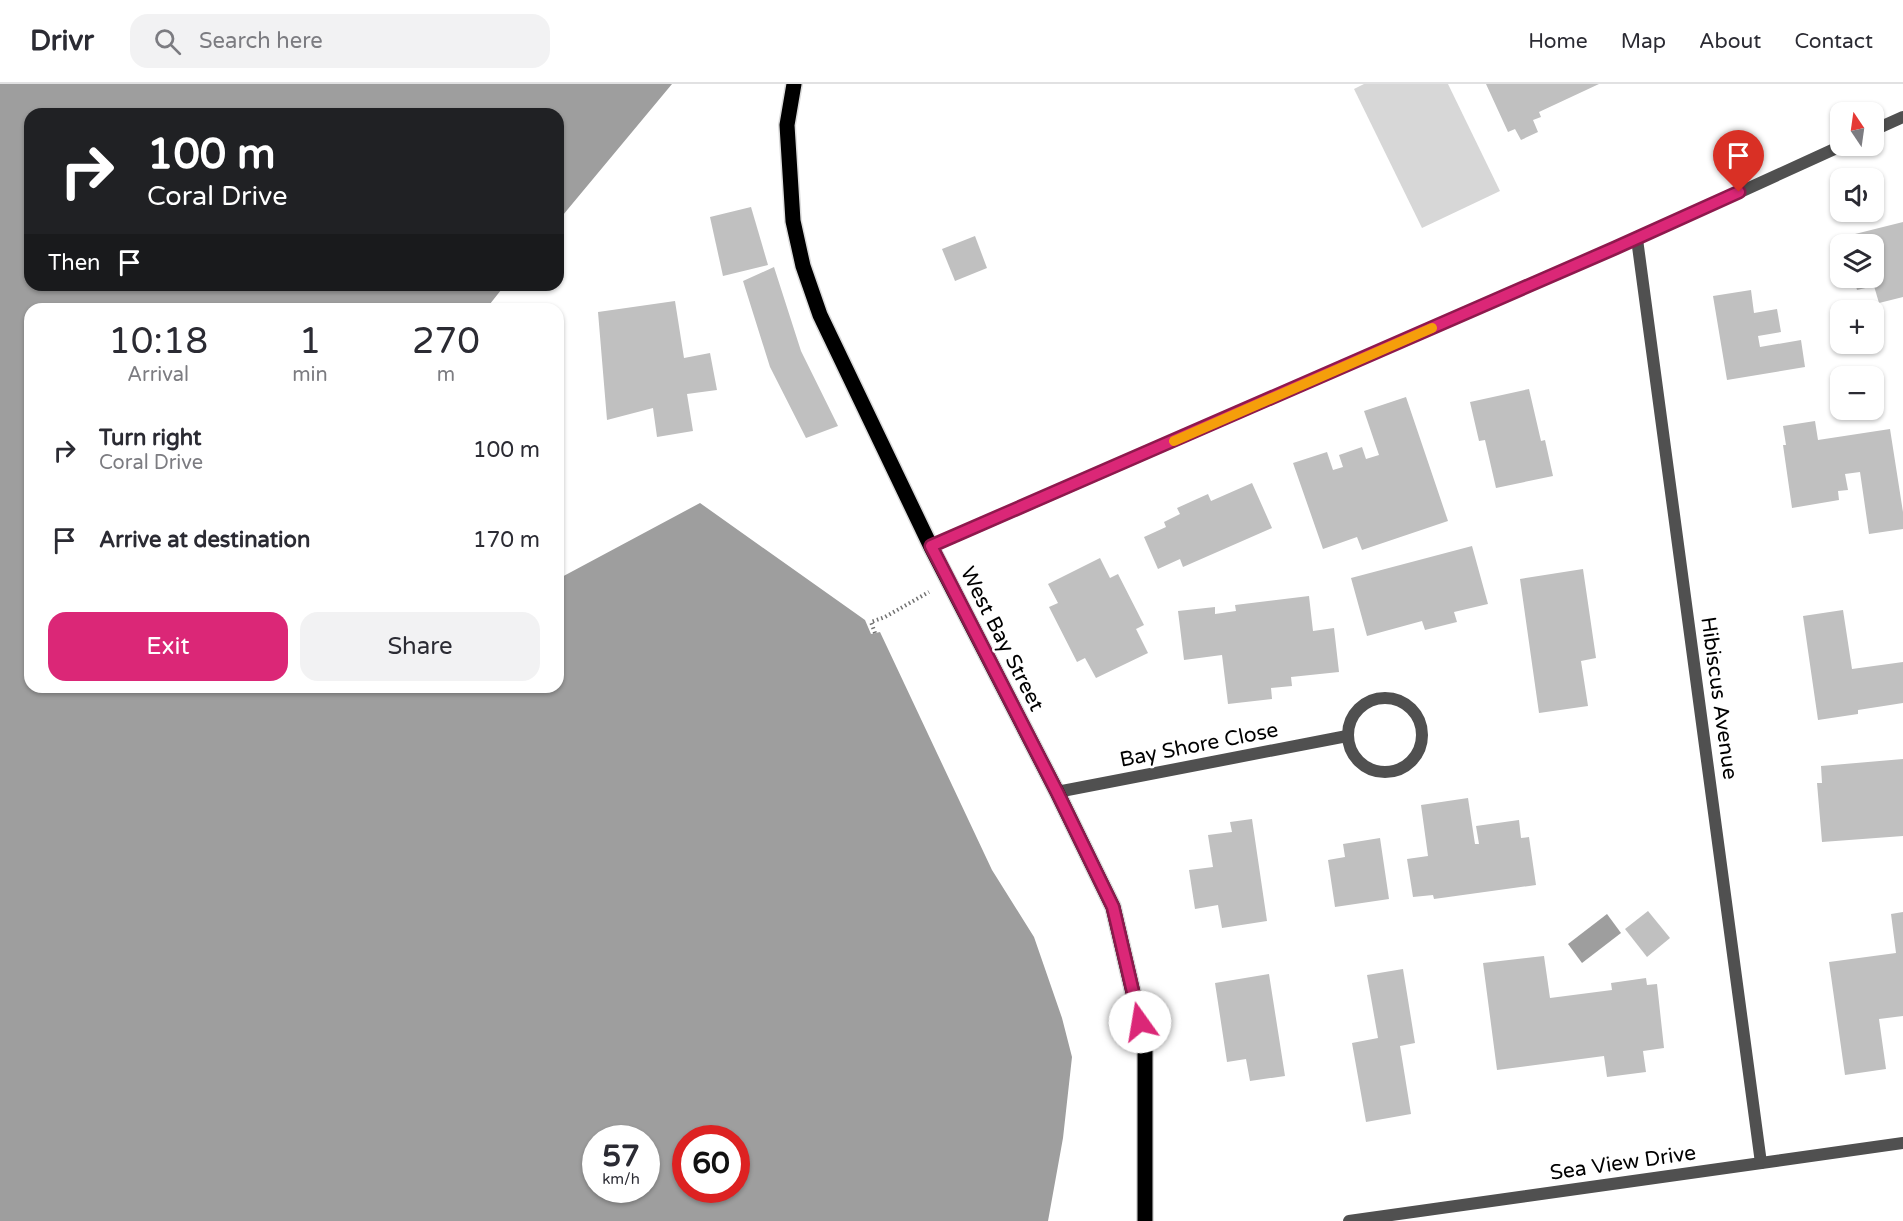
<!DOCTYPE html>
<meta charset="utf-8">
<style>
body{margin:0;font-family:"Varela Round",sans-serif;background:#f2f2f3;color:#2b2b33;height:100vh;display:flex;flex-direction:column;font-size:22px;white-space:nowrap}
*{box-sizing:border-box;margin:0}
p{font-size:20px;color:#7c7c81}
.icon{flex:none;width:33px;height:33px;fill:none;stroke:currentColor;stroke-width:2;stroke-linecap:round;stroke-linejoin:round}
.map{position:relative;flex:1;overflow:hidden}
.drawer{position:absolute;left:24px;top:219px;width:540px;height:390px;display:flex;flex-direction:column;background:#fff;border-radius:18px;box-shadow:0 2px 4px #0004}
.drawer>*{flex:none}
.guide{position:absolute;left:24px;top:24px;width:540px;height:183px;border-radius:18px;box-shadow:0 2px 4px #0004;background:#202124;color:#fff;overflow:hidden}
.needle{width:39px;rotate:347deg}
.buttons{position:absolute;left:1830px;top:18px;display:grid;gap:12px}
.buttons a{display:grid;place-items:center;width:54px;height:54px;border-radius:12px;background:#fff;box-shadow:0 2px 4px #0004;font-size:30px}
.speed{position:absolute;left:582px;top:1041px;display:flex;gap:12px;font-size:30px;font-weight:700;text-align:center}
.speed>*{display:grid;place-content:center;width:78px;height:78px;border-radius:50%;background:#fff;box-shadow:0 2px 4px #0004;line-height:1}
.speed small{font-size:15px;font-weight:400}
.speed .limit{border:9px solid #d22;background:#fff;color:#111}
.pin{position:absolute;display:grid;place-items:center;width:51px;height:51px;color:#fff;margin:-62px -26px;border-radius:50% 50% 50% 0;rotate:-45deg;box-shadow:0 0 6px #0007}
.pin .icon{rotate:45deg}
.me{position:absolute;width:66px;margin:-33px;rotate:347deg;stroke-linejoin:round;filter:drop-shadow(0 0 4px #0008)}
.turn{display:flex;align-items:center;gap:21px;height:126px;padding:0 24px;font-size:27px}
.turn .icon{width:78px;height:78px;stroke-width:2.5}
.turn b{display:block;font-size:42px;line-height:51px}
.then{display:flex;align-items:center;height:57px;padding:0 24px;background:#0003;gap:12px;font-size:22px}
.eta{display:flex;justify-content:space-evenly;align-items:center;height:102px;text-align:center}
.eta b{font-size:36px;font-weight:600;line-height:42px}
.button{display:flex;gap:12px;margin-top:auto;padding:12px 24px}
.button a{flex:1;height:69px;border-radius:18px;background:#db2777;color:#fff;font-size:24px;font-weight:600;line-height:69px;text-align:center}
.button a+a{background:#f2f2f3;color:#2b2b33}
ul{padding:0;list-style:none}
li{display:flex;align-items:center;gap:18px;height:90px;padding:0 24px}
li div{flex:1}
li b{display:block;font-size:22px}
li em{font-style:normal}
header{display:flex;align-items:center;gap:36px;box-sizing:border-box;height:84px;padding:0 30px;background:#fff;border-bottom:2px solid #e1e1e2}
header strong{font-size:28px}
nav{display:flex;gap:33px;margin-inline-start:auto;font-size:21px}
.search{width:420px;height:54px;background:#f2f2f3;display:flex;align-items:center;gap:15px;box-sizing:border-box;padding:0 21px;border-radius:18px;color:#7c7c81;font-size:22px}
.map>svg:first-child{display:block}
.green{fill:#d7d7d7}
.water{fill:#9e9e9e;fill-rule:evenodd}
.building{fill:#c0c0c0}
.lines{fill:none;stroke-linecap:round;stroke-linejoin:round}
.primary-casing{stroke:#dbdbdb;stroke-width:18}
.path{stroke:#727272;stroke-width:4;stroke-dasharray:1.5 3;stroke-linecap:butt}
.street{stroke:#505050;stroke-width:12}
.primary{stroke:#000;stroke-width:15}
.route-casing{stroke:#8e194d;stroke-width:15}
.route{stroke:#db2777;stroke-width:10}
.slow{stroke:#f59e0b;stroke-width:10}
.labels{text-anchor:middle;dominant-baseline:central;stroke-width:5;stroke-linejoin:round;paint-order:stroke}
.street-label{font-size:21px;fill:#000;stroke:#fff}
</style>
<header>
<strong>Drivr</strong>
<div class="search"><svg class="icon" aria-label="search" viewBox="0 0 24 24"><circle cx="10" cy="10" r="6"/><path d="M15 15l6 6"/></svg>Search here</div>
<nav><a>Home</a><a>Map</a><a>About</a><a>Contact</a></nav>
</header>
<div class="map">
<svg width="1903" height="1137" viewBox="0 0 1903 1137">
<rect width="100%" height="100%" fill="#fff"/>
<polygon class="green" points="1364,0 1448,0 1500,107 1422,144 1354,5"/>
<g class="water">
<path d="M0,0H672L558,137V30H30V201H505L486,225H30V603H558V495L700,419L865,536L871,550L880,548L992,786L1034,853L1062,934L1072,973L1063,1054L1048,1137H0ZM596,1054H646V1106H596ZM686,1054H736V1106H686Z"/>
<polygon points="1607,830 1621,849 1582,879 1568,860"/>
</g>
<g class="building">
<polygon points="1486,0 1599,0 1539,28 1541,33 1533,36 1538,48 1521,56 1515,45 1508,48"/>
<polygon points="751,123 768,181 723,192 710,133"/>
<polygon points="1903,138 1903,213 1879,219 1874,202 1857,206 1854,194 1874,194 1874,160 1845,160 1843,153"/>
<polygon points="975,152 987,184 955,197 942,165"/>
<polygon points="774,183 801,267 838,342 806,354 770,283 743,197"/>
<polygon points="1751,206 1754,229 1777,225 1781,248 1758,252 1760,263 1801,256 1805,283 1727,296 1713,212"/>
<polygon points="675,217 684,274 710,269 717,306 687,310 693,347 657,353 653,324 607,336 598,228"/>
<polygon points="1529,305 1541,357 1545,356 1553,392 1496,404 1485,356 1479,357 1470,318"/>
<polygon points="1406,313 1448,437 1362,466 1357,453 1323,465 1293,379 1327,368 1333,386 1343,383 1339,371 1362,363 1366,375 1379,371 1364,327"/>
<polygon points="1815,337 1818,356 1890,345 1903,428 1903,445 1869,450 1860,388 1845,390 1848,406 1838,407 1839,416 1792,424 1783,361 1786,361 1783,342"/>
<polygon points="1252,399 1272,444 1183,483 1180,475 1158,485 1144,453 1166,443 1164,438 1180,430 1177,424 1208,410 1211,417"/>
<polygon points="1472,462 1488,520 1454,528 1457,538 1425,546 1422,537 1367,552 1351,494"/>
<polygon points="1100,474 1110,494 1118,490 1144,541 1136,545 1148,569 1096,594 1085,574 1077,578 1049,523 1058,519 1048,500"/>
<polygon points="1583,485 1596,574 1581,577 1588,622 1539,629 1520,495"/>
<polygon points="1309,512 1313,547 1334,544 1339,588 1291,593 1292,602 1271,604 1272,615 1228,620 1222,571 1184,576 1178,527 1215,523 1215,530 1236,527 1235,521"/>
<polygon points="1843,526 1852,585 1903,578 1903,619 1858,626 1858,630 1818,636 1803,532"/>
<polygon points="1903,675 1903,752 1822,758 1817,699 1822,699 1821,682"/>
<polygon points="1468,714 1475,760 1479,760 1476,742 1519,736 1521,754 1529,753 1536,801 1434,815 1433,811 1413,813 1407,775 1428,772 1421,721"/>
<polygon points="1252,735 1267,837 1222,844 1218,821 1195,825 1189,786 1213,783 1208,751 1232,748 1230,738"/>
<polygon points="1380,754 1389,815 1335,823 1328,776 1345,773 1343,760"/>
<polygon points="1648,827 1670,854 1647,873 1625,845"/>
<polygon points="1903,828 1903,932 1879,935 1886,985 1845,991 1829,878 1896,869 1891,830"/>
<polygon points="1544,872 1550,914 1612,906 1611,899 1646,894 1647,901 1657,900 1664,964 1643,967 1646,988 1607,993 1604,972 1497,986 1483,879"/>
<polygon points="1403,885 1415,959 1400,962 1411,1030 1366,1038 1352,959 1378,954 1367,891"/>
<polygon points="1269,890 1285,992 1250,997 1246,975 1227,978 1215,899"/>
</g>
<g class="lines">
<defs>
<polyline id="primary" points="794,0 787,41 793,137 803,182 820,231 931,463 1057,708 1113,823 1145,960 1145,1137"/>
</defs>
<use href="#primary" class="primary-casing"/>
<polyline class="path" points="875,549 871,538 885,533 929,508"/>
<g class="street">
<polyline points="1874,46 1903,33"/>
<polyline points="1637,155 1761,1079"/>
<polyline points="931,463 1637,155 1841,62"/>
<circle cx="1385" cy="651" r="37"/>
<polyline points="1057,708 1347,652"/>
<polyline points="1349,1137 1903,1059"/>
</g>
<use href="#primary" class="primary"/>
</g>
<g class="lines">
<defs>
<polyline id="route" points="1140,938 1113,823 1057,708 931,462 1615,164 1739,108"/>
</defs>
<use href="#route" class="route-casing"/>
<use href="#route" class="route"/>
<polyline class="slow" points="1174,357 1432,244"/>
</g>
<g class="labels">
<g class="street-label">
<text transform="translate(1002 555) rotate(63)">West Bay Street</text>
<text transform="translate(1719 614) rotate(82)">Hibiscus Avenue</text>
<text transform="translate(1199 661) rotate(-11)">Bay Shore Close</text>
<text transform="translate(1623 1079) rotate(-8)">Sea View Drive</text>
</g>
</g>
</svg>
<div class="buttons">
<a><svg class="needle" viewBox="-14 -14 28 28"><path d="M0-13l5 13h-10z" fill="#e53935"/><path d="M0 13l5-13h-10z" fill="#7c7c81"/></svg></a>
<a><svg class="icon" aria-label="sound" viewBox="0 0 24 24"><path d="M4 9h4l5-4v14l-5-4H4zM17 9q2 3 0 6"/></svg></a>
<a><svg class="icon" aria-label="layers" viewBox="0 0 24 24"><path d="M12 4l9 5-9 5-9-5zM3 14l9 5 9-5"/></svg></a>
<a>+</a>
<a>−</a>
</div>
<div class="speed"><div>57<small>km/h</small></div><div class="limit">60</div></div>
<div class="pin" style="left:1739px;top:108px;background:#d93025"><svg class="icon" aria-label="arrive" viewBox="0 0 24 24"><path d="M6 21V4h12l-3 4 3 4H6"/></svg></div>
<svg class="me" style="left:1140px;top:938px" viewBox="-20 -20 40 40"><circle r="19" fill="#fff"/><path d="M0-13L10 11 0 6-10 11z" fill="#db2777"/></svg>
<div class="guide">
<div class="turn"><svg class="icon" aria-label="right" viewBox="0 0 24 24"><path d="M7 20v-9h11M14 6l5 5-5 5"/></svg><div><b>100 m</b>Coral Drive</div></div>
<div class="then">Then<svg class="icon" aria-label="arrive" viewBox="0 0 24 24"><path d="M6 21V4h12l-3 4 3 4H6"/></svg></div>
</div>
<section class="drawer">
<div class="eta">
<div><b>10:18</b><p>Arrival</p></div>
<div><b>1</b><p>min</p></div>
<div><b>270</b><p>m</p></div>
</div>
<ul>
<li><svg class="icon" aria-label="right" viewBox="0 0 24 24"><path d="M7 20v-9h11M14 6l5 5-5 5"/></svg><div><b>Turn right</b><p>Coral Drive</p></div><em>100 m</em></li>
<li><svg class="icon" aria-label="arrive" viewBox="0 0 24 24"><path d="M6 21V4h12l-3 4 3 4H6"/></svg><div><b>Arrive at destination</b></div><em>170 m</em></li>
</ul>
<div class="button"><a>Exit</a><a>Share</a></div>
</section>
</div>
